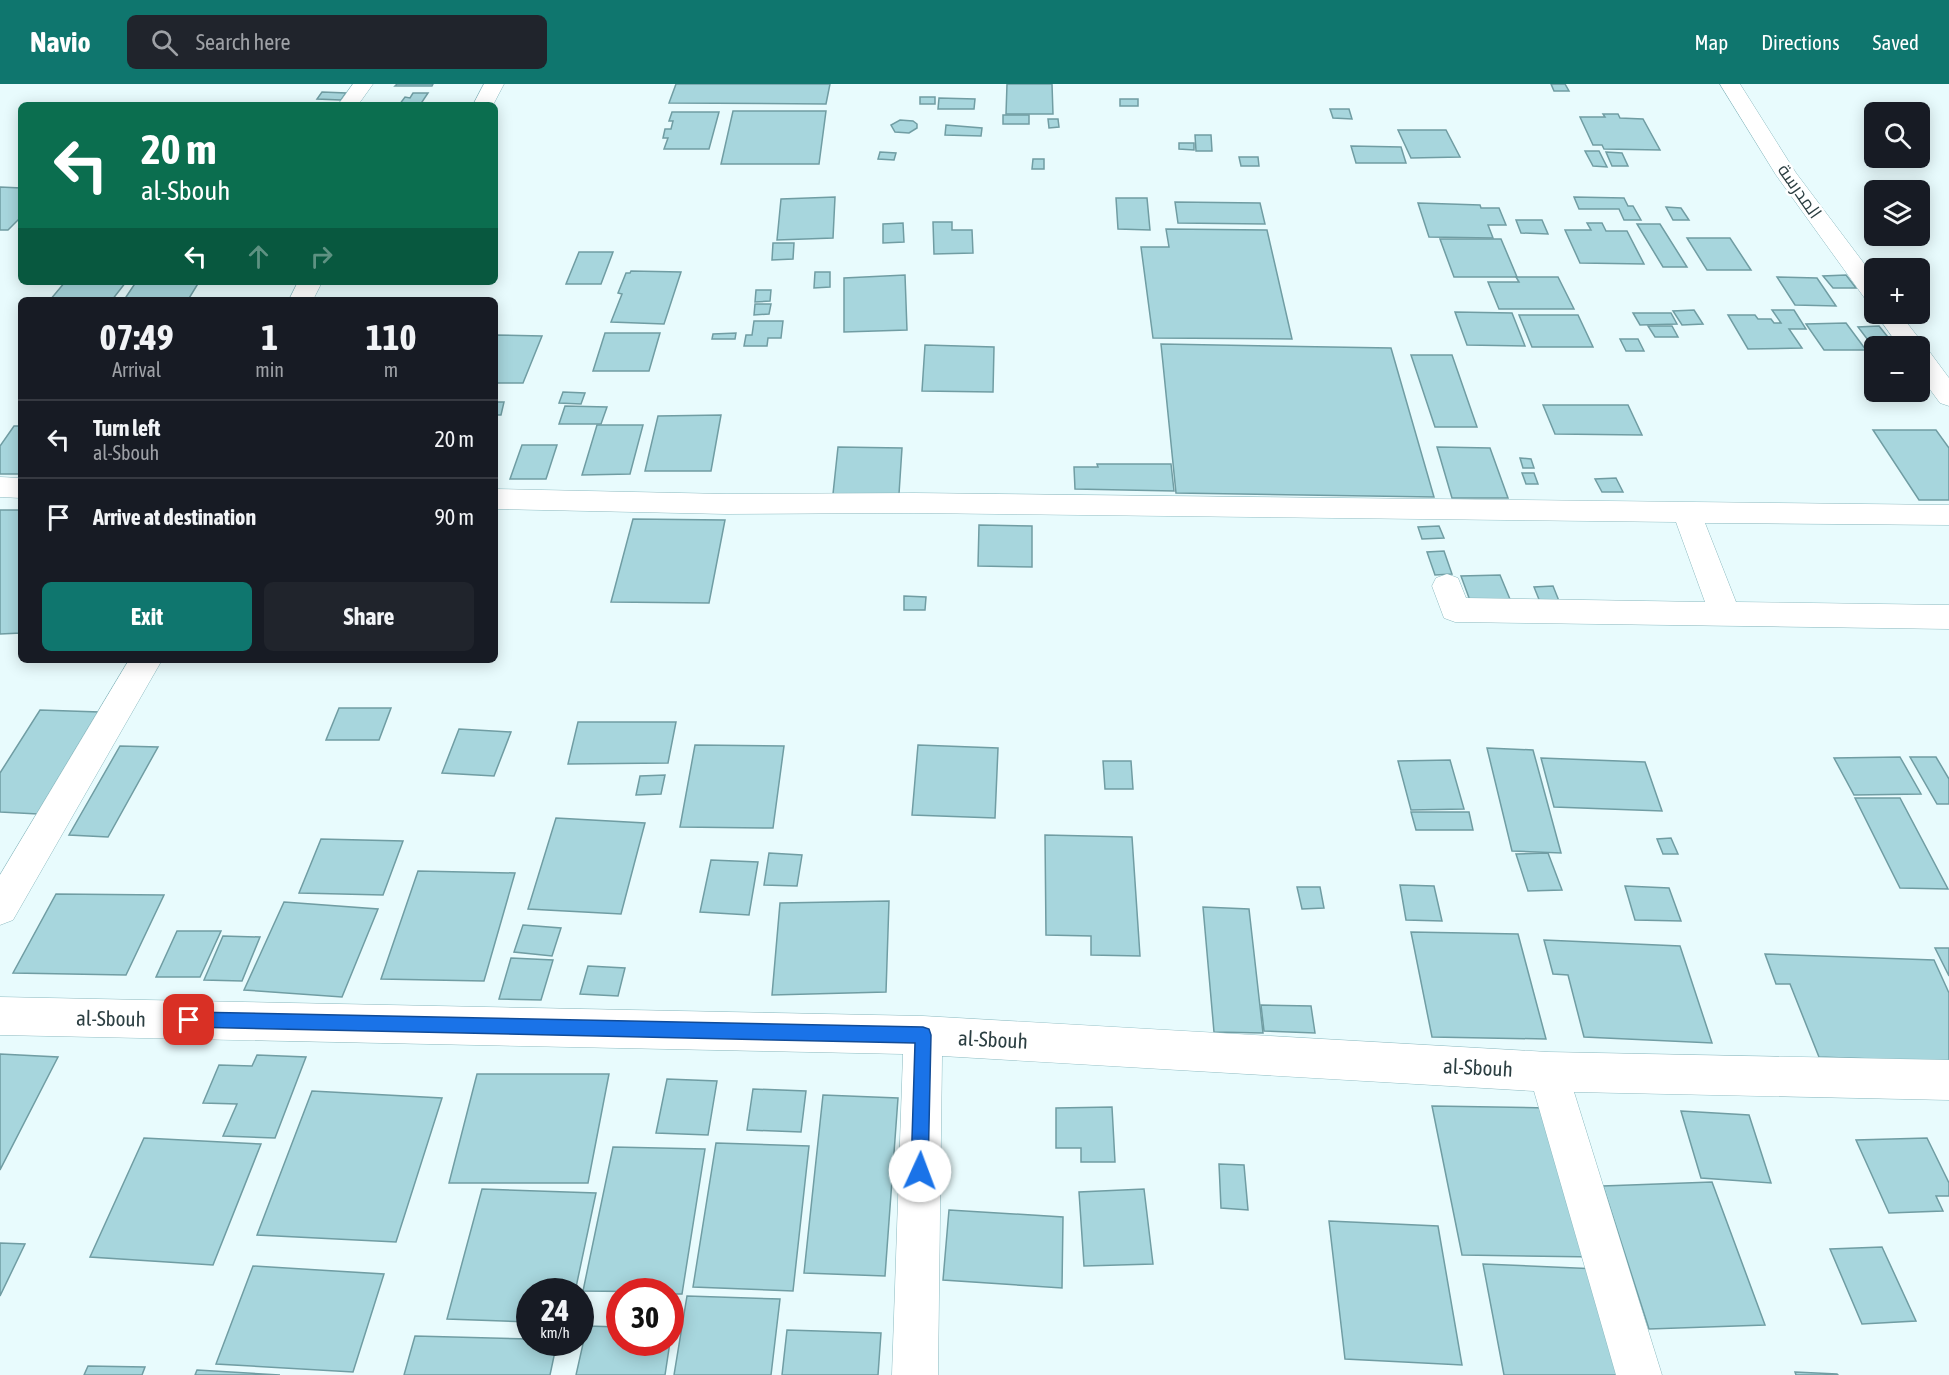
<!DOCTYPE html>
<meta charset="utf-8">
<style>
body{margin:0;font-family:"Asap Condensed",Cairo,sans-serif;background:#20242c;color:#f1f3f6;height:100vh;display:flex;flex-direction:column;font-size:22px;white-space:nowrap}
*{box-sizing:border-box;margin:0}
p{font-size:20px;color:#9ea1a6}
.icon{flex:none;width:33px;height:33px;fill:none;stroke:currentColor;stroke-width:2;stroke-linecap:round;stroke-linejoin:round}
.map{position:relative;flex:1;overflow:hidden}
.sheet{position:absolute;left:18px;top:213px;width:480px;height:366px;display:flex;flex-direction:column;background:#171b24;border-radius:9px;box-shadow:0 3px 15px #0003}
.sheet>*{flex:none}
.hud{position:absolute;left:18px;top:18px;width:480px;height:183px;border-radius:9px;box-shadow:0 3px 15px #0003;background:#0b6e4f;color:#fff;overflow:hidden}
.tools{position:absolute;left:1864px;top:18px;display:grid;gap:12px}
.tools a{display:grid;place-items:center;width:66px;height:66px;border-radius:9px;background:#171b24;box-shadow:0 3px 15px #0003;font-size:30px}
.speed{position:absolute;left:516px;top:1194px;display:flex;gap:12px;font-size:30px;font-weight:700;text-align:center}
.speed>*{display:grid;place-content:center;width:78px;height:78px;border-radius:50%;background:#171b24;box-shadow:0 3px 15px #0003;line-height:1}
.speed small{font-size:15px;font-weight:400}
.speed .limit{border:9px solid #d22;background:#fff;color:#111}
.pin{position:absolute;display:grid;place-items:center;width:51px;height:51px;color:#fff;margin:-26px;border-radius:12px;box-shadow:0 3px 9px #0006}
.me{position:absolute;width:66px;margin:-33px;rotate:2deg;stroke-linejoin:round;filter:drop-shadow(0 0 4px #0008)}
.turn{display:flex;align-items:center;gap:21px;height:126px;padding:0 24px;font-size:27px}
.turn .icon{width:78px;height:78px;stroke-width:2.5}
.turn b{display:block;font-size:42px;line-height:51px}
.lanes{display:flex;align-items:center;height:57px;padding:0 24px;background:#0003;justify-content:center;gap:30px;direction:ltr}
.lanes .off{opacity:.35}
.eta{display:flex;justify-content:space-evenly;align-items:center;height:102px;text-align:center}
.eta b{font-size:36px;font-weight:700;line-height:42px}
.primary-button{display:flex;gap:12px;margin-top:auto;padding:12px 24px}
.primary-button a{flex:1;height:69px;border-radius:9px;background:#0f766e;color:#fff;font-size:24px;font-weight:700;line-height:69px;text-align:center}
.primary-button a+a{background:#20242c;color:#f1f3f6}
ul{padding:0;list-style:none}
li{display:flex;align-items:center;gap:18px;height:78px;padding:0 24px;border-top:2px solid #363941}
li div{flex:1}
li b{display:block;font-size:22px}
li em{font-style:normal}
header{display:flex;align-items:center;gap:36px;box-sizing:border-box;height:84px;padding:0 30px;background:#0f766e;color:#fff}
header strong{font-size:28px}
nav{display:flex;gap:33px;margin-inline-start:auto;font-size:21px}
.search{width:420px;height:54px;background:#20242c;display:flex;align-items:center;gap:15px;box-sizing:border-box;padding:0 21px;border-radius:9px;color:#9ea1a6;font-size:22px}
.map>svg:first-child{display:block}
.building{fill:#a7d6dd;stroke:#709da3;stroke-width:1.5}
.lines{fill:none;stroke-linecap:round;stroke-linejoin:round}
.minor-casing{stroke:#8cbac0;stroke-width:1}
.minor{fill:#fff;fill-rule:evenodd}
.route{fill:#1a73e8;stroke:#114b97;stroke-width:1.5}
.labels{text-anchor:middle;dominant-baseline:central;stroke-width:5;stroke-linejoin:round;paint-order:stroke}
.far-street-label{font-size:18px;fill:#2c3f42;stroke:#fff}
.street-label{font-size:21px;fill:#2c3f42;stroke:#fff}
</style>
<header>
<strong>Navio</strong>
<div class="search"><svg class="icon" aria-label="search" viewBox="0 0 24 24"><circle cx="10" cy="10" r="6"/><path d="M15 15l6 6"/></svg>Search here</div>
<nav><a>Map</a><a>Directions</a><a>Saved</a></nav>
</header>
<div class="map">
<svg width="1949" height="1291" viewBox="0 0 1949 1291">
<rect width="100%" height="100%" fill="#e8fbfd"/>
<g class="building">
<polygon points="397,0 433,0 432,2 395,2"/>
<polygon points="676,0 830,0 826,20 669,19"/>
<polygon points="1007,0 1052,0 1053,30 1006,30"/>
<polygon points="1551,0 1565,0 1569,7 1554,7"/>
<polygon points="322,8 346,9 341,16 317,15"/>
<polygon points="413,9 428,9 420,21 399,21 405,13 410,14"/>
<rect x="920" y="13" width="15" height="7"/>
<polygon points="939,14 975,15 974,25 938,25"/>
<rect x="1120" y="15" width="18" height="7"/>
<polygon points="1330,25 1349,25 1352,35 1333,34"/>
<polygon points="733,27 826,27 819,80 721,80"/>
<polygon points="672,28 719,28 709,65 664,65 668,54 663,54 665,45 671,45 673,37 669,37"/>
<polygon points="1603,30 1618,30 1620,34 1643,35 1660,66 1604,65 1602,61 1593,61 1580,33 1605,33"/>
<rect x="1003" y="31" width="26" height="9"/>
<polygon points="1048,35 1058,35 1059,43 1049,44"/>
<polygon points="900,36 913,37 917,40 917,44 909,49 895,48 891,41"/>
<polygon points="946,41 982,44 981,52 945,51"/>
<polygon points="1398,46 1446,46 1460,73 1411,74"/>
<polygon points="1195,51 1211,51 1212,67 1196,67"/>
<polygon points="1179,59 1194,59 1194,66 1179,65"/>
<polygon points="1351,62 1401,63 1406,79 1356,79"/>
<polygon points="1585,67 1599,67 1607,83 1593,82"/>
<polygon points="880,68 896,69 894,76 878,75"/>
<polygon points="1606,68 1622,69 1628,82 1612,82"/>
<polygon points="1239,73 1258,73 1259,82 1241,82"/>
<polygon points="1033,75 1044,75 1044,85 1032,85"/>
<polygon points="0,103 21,104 21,133 8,146 0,146"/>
<polygon points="835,113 833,154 777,156 781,115"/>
<polygon points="1574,113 1624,114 1628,122 1633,122 1641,136 1624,136 1619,125 1579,125"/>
<polygon points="1116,114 1147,114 1150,146 1118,145"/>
<polygon points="1175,118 1260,119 1265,140 1178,139"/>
<polygon points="1418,119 1480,121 1481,124 1499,124 1506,141 1488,141 1493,154 1429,153"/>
<polygon points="1666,123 1681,124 1689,136 1673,136"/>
<polygon points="1516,136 1542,136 1548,150 1521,149"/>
<polygon points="933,138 952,138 952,146 972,146 973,169 934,170"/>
<polygon points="903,139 904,158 883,159 883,140"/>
<polygon points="1587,139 1602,139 1606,147 1627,147 1644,180 1580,179 1565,146 1591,146"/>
<polygon points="1637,140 1660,140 1687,183 1663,183"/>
<polygon points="1166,145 1267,146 1292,255 1153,254 1141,163 1169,163"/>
<polygon points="1687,154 1730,154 1751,186 1707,186"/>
<polygon points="1440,155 1501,155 1517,193 1454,193"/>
<polygon points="773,159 794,159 793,175 772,176"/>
<polygon points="579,168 613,168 601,200 566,200"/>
<polygon points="631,187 681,188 664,240 611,238 622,210 618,209 626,189 630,189"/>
<polygon points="815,188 830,188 830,203 814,204"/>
<polygon points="905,191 907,246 844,248 844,194"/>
<polygon points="1846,191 1856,204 1833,204 1823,192"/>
<polygon points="1516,193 1558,193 1574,225 1499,225 1488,198 1519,198"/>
<polygon points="1777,193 1817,194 1836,222 1795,221"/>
<polygon points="65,198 126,198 112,216 50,216"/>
<polygon points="136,198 199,198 188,216 124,216"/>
<polygon points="756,206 771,206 770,217 755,218"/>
<polygon points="755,220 771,220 769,230 754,231"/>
<polygon points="1694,226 1703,240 1682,241 1673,227"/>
<polygon points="1772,226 1794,226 1806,245 1789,245 1802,264 1748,265 1728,231 1755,231 1758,235 1771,235 1774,239 1781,239"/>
<polygon points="1455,228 1512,229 1525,262 1467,261"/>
<polygon points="1633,229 1671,229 1677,240 1640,241"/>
<polygon points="1519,231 1578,231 1593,263 1532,263"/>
<polygon points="754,237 783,237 781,254 768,254 767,262 744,262 746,251 752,251"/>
<polygon points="1846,239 1866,266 1824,266 1806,240"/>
<polygon points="1648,242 1672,242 1678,253 1655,253"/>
<polygon points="1879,242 1895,262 1874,264 1858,243"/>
<polygon points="605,249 660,249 649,287 593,287"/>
<polygon points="736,249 735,255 712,255 713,250"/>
<polygon points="495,251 542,252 523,299 495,299"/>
<polygon points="1620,255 1638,255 1644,267 1626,267"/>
<polygon points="1161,260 1391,264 1434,413 1176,409"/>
<polygon points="925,261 994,263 993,308 922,307"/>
<polygon points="1411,271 1452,271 1477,343 1435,343"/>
<polygon points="563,308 585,309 581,320 559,319"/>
<polygon points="495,318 504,318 501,331 495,331"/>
<polygon points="1543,321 1628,321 1642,351 1555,350"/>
<polygon points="565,322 607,323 601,340 559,340"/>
<polygon points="721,331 711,387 645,387 658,332"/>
<polygon points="597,341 643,341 630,390 582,391"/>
<polygon points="14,342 21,342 21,390 0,390 0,362"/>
<polygon points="1873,346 1936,346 1949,364 1949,416 1919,416"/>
<polygon points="522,361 557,361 546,395 510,395"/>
<polygon points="838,363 902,364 899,410 833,410"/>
<polygon points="1437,363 1490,364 1508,414 1452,414"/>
<polygon points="1520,374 1531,375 1534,384 1523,384"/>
<polygon points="1097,380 1171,380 1174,407 1075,405 1074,383 1098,383"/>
<polygon points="1522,389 1534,389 1538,400 1526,400"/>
<polygon points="1616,394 1623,408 1602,408 1595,395"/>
<polygon points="0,426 21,426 21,549 0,550"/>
<polygon points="633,435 725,436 709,519 611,518"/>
<polygon points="979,441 1032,442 1032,483 978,482"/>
<polygon points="1439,442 1444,454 1422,455 1418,443"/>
<polygon points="1444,467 1452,490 1435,491 1427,468"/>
<polygon points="1500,491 1512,520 1472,522 1461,492"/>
<polygon points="1553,502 1559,517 1540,518 1534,503"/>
<polygon points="904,512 926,513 925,526 904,526"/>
<polygon points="339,624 391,624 379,656 326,656"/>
<polygon points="40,626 99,628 38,730 0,728 0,689"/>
<polygon points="578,638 676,638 668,679 568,680"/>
<polygon points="459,645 511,648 494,692 442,689"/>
<polygon points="695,661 784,662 773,744 680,743"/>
<polygon points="918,661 998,664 995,734 912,731"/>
<polygon points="120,662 158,663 108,753 69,751"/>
<polygon points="1487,664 1533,666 1561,769 1512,767"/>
<polygon points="1900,673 1921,710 1854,711 1834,674"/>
<polygon points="1910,673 1936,673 1949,695 1949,720 1937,720"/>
<polygon points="1541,674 1645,678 1662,727 1554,723"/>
<polygon points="1450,676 1464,725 1411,726 1398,677"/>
<polygon points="1103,677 1131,677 1133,705 1105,705"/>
<polygon points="665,691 661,710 636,711 640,692"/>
<polygon points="1855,714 1900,714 1948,805 1900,804"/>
<polygon points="1411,728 1469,728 1473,746 1416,746"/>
<polygon points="556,734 645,739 621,830 528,825"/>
<polygon points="1045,751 1132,753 1140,872 1091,871 1091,852 1046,851"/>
<polygon points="1671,754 1678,770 1663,770 1657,755"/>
<polygon points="321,755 403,757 383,811 299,809"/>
<polygon points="769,769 802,771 797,802 764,801"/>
<polygon points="1548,769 1562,806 1528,807 1516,770"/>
<polygon points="711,776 758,778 749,831 700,828"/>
<polygon points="418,787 515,789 484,897 381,895"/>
<polygon points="1400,801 1434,802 1442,837 1406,836"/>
<polygon points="1625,802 1669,804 1681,837 1635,836"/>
<polygon points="1297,803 1320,803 1324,824 1302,825"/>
<polygon points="56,810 164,811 126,891 13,889"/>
<polygon points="889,817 886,908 772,911 780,819"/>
<polygon points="284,818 378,825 342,913 244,906"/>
<polygon points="1203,823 1249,825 1263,949 1214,948"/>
<polygon points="523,841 561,844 552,872 514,868"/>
<polygon points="177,847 221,847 200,893 156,893"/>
<polygon points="1411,848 1518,850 1546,955 1432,953"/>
<polygon points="223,852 260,853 242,897 204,896"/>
<polygon points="1544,856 1680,862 1712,959 1584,953 1568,891 1553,890"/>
<polygon points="1935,864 1949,864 1949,892"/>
<polygon points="1765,870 1934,876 1949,909 1949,978 1819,973 1790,900 1776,900"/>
<polygon points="511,874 553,876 541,916 499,915"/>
<polygon points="588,882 625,884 618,912 580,910"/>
<polygon points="1261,921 1311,922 1315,949 1264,947"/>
<polygon points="0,970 58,973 0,1086"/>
<polygon points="257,971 306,973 275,1054 223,1052 237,1020 203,1019 219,981 252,982"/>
<polygon points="477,990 609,990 588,1099 449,1099"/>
<polygon points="667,995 717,997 708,1051 656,1049"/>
<polygon points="753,1005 806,1007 801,1048 747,1046"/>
<polygon points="312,1007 442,1014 396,1158 257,1151"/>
<polygon points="823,1011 898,1014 885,1192 804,1189"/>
<polygon points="1432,1022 1548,1024 1597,1173 1462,1171"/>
<polygon points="1112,1023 1115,1078 1081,1078 1081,1064 1056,1064 1056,1024"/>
<polygon points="1681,1027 1749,1031 1771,1099 1701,1094"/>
<polygon points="144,1054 261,1060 213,1181 90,1173"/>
<polygon points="1927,1054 1949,1099 1949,1112 1936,1112 1943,1127 1889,1129 1856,1056"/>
<polygon points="716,1059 809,1062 793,1207 693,1203"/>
<polygon points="613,1063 705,1065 682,1210 670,1210 670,1208 583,1207"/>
<polygon points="1219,1080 1244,1081 1248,1126 1221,1124"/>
<polygon points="1712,1098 1765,1241 1649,1245 1603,1102"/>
<polygon points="482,1105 596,1109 575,1208 530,1208 530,1238 447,1235"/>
<polygon points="1144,1105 1153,1180 1084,1182 1079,1108"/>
<polygon points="949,1126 1063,1133 1062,1204 943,1196"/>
<polygon points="1329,1137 1438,1142 1462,1281 1345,1275"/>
<polygon points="0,1159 25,1160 0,1212"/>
<polygon points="1882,1163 1916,1237 1862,1240 1830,1165"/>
<polygon points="1483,1180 1598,1185 1624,1291 1504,1291"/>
<polygon points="253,1182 384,1190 353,1288 216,1280"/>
<polygon points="687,1212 780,1215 771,1291 674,1291"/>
<polygon points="587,1242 620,1243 620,1258 670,1258 665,1291 576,1291"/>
<polygon points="787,1246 881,1249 878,1291 782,1291"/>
<polygon points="415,1252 530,1255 530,1258 557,1258 550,1291 404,1291"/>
<polygon points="88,1282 145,1283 142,1291 84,1291"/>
<polygon points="197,1286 280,1291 195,1291"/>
<polygon points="1795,1288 1837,1290 1838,1291 1796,1291"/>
</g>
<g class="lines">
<defs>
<g id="minor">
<polygon points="353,0 373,0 358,21 338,21"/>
<polygon points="484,0 504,0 493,21 473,21"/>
<polygon points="1720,0 1740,0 1796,89 1875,194 1875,218 1866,216 1776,91"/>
<polygon points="298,198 322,198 313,216 289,216"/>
<polygon points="1876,230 1900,230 1925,262 1922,265 1929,267 1949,294 1949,322 1940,319 1920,292 1920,262 1899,262"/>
<polygon points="0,393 21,394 21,414 0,413"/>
<polygon points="495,405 726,410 914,409 1949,421 1949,441 1705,439 1736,518 1949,521 1949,545 1455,538 1444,534 1432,502 1436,494 1447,490 1458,494 1466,514 1705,518 1676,438 914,429 726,430 495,425"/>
<polygon points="129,576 162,576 13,836 0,841 0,791"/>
<polygon points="0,913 923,932 1548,968 1949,976 1949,1016 1574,1008 1662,1291 1616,1291 1534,1007 942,972 938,1291 892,1291 903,970 0,951"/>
</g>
</defs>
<use href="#minor" class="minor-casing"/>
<use href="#minor" class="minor"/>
</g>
<polygon class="route" points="189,928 923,943 929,945 931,951 928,1087 926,1093 920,1096 914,1093 911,1087 915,959 189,943 184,941 181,936 184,930"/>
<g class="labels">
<g class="far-street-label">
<text transform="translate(1800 107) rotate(55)">المدرسة</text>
</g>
<g class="street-label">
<text transform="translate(111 934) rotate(1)">al-Sbouh</text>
<text transform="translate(993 955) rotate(3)">al-Sbouh</text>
<text transform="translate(1478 983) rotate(3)">al-Sbouh</text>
</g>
</g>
</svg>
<div class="tools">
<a><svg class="icon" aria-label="search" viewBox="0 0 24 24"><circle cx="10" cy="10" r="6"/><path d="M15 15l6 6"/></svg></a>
<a><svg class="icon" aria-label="layers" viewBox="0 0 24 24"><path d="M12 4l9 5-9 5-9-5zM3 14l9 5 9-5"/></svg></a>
<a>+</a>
<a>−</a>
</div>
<div class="speed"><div>24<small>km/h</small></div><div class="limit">30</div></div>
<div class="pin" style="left:189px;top:936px;background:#d93025"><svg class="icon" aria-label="arrive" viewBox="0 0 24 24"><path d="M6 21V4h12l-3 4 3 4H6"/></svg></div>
<svg class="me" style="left:920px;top:1087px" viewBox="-20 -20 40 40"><circle r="19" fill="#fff"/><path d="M0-13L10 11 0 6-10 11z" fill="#1a73e8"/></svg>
<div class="hud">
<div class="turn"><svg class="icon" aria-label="left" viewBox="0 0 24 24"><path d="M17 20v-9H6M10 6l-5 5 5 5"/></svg><div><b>20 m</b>al-Sbouh</div></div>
<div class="lanes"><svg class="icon" aria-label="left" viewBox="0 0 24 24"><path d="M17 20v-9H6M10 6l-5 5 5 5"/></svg><svg class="icon off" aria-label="ahead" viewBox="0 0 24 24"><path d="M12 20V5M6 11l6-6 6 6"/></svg><svg class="icon off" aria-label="right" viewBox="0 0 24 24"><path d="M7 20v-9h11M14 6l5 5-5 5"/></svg></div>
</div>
<section class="sheet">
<div class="eta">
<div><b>07:49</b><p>Arrival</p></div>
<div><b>1</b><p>min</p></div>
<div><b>110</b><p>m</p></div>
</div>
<ul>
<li><svg class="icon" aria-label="left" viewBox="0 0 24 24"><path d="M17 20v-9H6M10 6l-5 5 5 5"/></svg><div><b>Turn left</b><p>al-Sbouh</p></div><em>20 m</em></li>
<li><svg class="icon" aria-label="arrive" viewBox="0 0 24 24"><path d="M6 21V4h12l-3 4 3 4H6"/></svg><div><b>Arrive at destination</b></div><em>90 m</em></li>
</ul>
<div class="primary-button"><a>Exit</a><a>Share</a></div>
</section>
</div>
